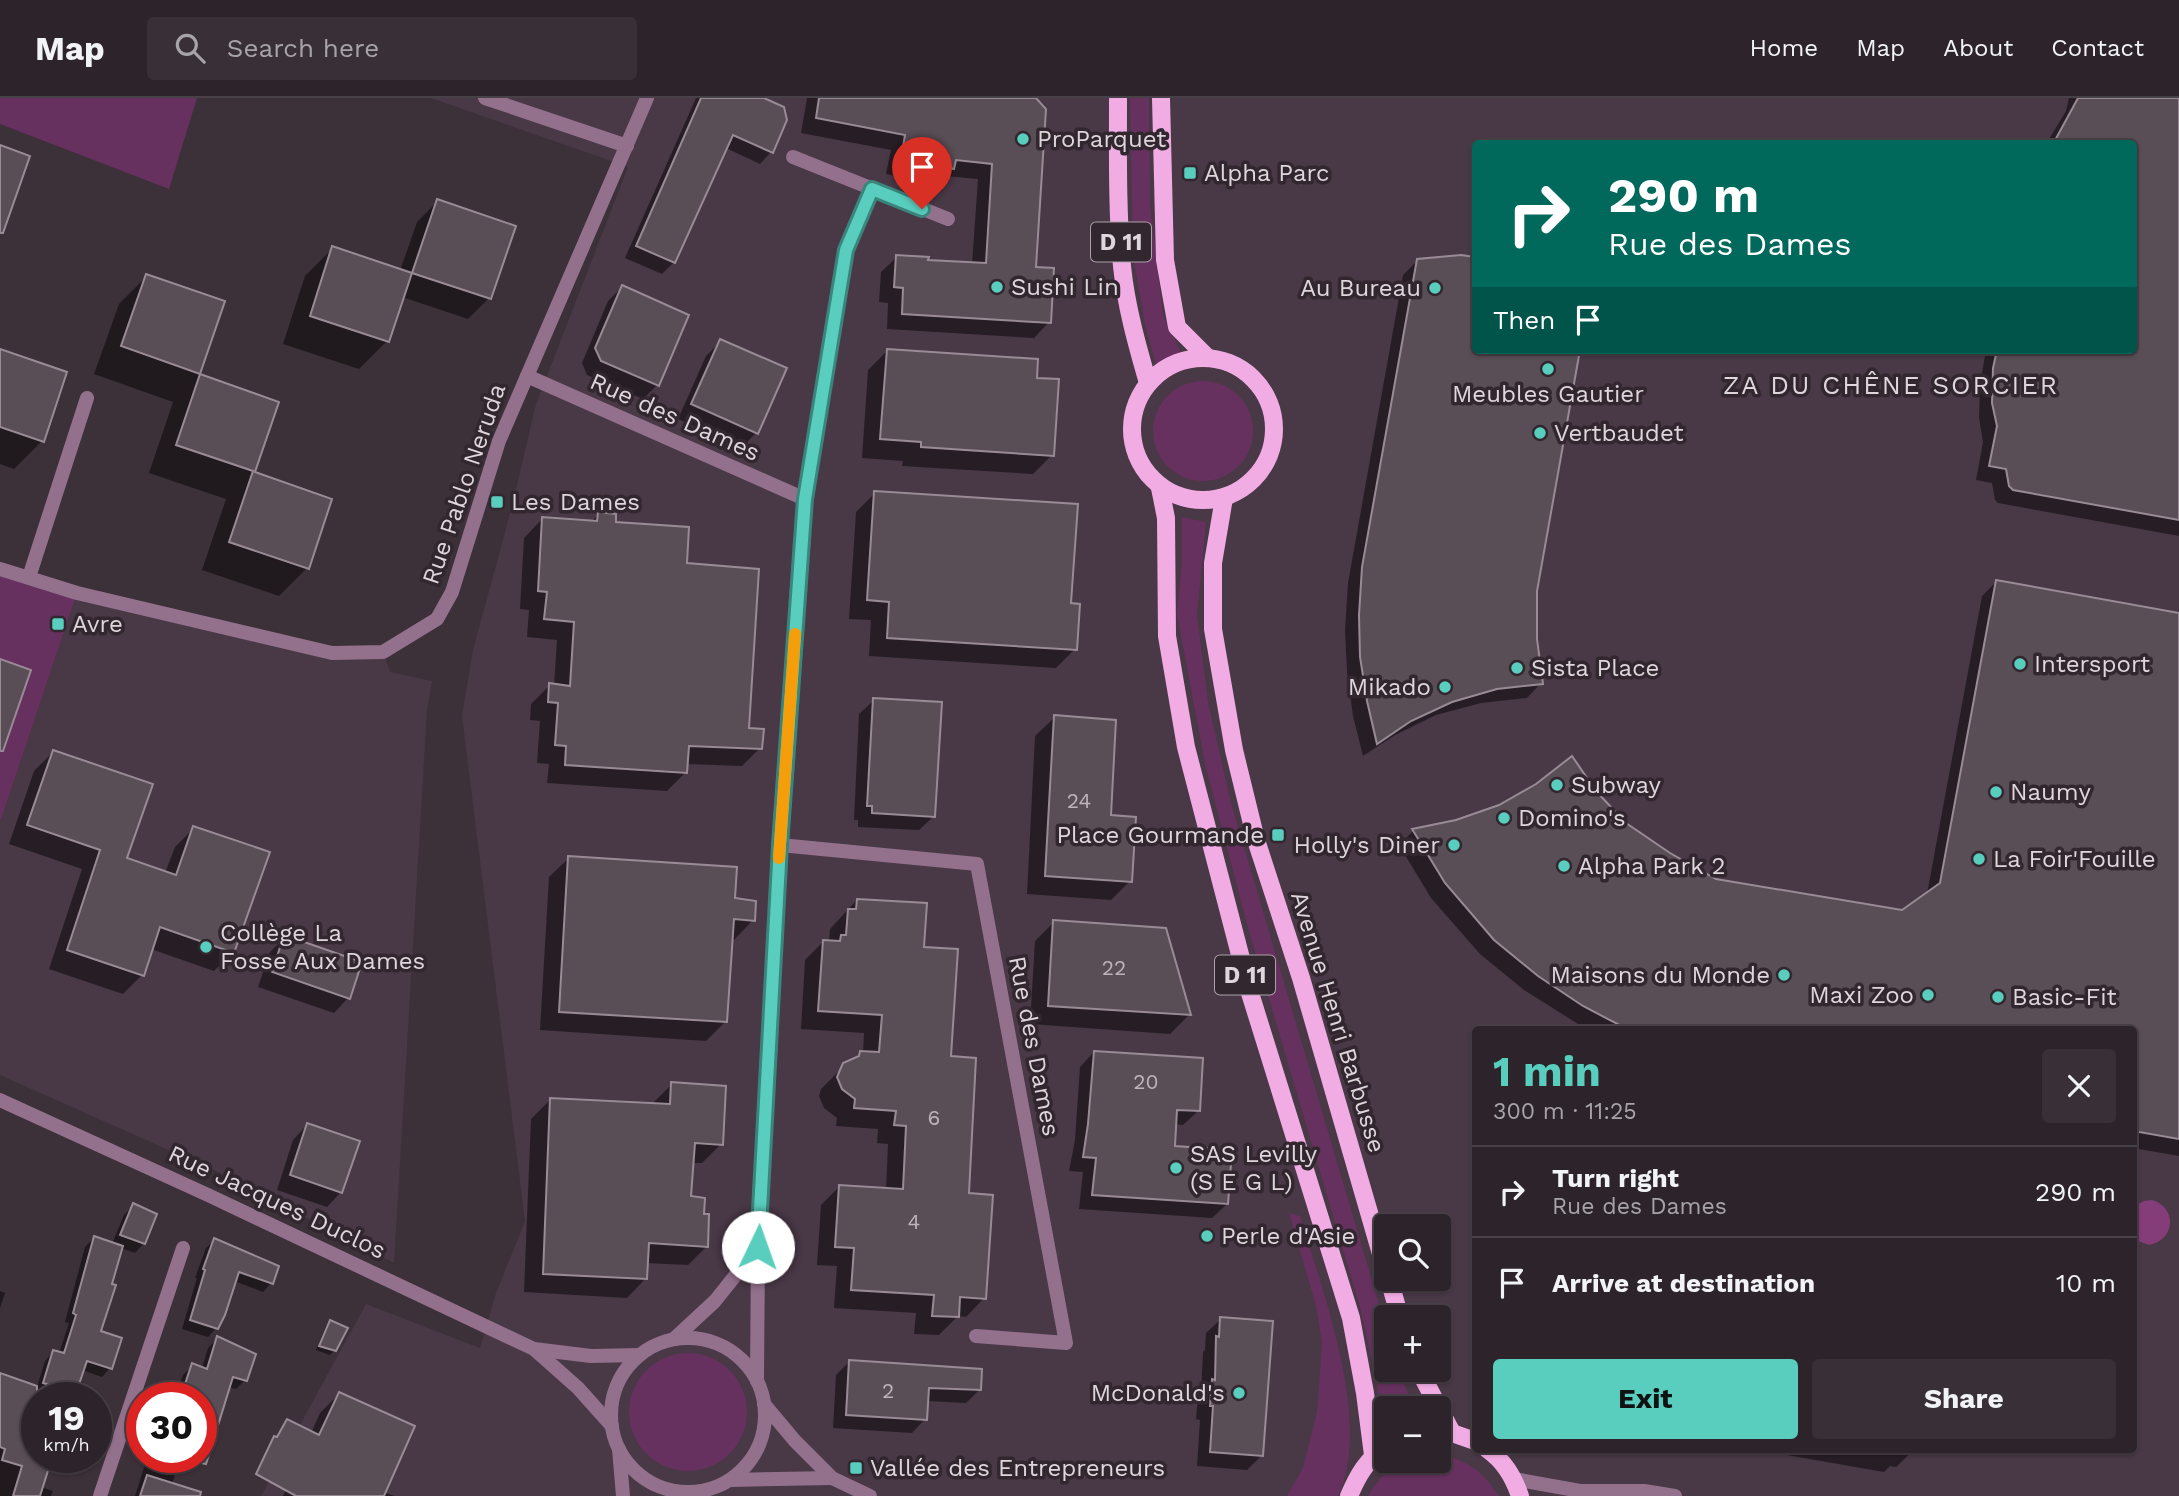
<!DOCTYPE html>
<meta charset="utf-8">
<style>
body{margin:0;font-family:"Work Sans",sans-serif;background:#393037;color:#f1f3f6;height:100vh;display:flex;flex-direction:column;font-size:26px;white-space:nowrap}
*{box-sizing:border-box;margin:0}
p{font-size:23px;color:#a7a4a9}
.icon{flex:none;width:38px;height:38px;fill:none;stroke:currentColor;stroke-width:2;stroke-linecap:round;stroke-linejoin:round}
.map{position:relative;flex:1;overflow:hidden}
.details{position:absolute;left:1472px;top:928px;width:665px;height:427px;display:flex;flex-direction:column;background:#2d242b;border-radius:7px;box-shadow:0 2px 5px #0004,0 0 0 2px #484147}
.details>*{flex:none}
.banner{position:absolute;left:1472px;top:42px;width:665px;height:214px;border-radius:7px;box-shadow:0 2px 5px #0004,0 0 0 2px #484147;background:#00695c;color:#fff;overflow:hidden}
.controls{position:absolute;left:1374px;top:1116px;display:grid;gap:14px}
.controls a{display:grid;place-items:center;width:77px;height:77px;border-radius:7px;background:#2d242b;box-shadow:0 2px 5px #0004,0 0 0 2px #484147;font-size:35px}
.speed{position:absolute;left:21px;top:1284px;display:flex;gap:14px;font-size:35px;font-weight:700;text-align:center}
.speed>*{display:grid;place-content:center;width:91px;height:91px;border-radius:50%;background:#2d242b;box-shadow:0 2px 5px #0004,0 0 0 2px #484147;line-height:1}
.speed small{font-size:18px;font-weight:400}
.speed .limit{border:10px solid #d22;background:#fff;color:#111}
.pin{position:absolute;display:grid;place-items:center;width:60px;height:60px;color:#fff;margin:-72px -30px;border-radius:50% 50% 50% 0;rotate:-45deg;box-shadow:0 0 7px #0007}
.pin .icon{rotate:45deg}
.me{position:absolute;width:77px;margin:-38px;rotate:3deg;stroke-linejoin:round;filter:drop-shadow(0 0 5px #0008)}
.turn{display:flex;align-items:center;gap:24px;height:147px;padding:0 21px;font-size:32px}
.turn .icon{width:91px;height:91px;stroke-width:2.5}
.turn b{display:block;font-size:49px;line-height:60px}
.then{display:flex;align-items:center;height:66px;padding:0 21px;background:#0003;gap:14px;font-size:26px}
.round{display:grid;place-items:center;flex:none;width:74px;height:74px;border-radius:7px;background:#393037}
.headline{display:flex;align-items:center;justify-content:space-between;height:119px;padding:0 21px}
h1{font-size:42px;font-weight:700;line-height:52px;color:#59cebe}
.primary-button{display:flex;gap:14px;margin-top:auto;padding:14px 21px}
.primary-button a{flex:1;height:80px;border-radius:7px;background:#59cebe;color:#111;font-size:28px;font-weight:700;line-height:80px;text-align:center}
.primary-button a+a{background:#393037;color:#f1f3f6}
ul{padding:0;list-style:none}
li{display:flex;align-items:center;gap:21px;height:91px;padding:0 21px;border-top:2px solid #484147}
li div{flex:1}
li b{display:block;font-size:26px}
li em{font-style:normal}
header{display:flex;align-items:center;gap:42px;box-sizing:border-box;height:98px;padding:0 35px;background:#2d242b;border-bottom:2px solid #484147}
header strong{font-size:33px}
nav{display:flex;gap:38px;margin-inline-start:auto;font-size:24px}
.search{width:490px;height:63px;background:#393037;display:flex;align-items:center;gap:18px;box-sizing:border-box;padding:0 24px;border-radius:7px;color:#a7a4a9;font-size:26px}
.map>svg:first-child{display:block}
.built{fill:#493846;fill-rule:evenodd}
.green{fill:#66315e}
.water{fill:#853d7a}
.shadow{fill:#0007}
.building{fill:#594d56;stroke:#998b96;stroke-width:2}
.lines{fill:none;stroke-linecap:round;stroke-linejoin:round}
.street{stroke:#93718c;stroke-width:14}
.primary{stroke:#f1ace4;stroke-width:18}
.route-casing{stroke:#3a867c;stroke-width:18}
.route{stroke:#59cebe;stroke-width:12}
.slow{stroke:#f59e0b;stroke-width:12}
.poi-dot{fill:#59cebe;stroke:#32272f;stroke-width:2.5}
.labels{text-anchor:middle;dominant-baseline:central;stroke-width:7;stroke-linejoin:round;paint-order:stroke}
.number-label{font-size:21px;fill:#bdb4ba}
.shield{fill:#32272f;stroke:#aaa2a8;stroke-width:2}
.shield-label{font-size:23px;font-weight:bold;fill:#ded6dc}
.poi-label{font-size:24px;fill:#ded6dc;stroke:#32272f;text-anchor:start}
.street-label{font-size:24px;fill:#ded6dc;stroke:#32272f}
.neighbourhood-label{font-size:26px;letter-spacing:2px;fill:#ded6dc;stroke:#32272f}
</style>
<header>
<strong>Map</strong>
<div class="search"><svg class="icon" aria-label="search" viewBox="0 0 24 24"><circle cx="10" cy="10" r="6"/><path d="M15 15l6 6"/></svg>Search here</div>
<nav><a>Home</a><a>Map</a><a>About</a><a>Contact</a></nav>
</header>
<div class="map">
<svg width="2179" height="1398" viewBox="0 0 2179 1398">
<rect width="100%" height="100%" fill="#3c3039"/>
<g class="built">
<path d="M431,0H2179V1398H261L366,1206L480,1250L496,1195L525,1123L462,618L473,552L511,412L536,306L628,69ZM1475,46H2133V252H1475ZM1475,931H2133V1351H1475ZM1386,1129H1438V1181H1386ZM1386,1220H1438V1272H1386ZM1386,1311H1438V1363H1386Z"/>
<polygon points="77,495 332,555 383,554 390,574 432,583 427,613 394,1165 218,1074 0,977 0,721"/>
</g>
<g class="green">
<polygon points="0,0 197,0 169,91 0,26"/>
<polygon points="1130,0 1149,0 1150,108 1163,217 1181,255 1156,267 1145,226 1133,158"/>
<circle cx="1203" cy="333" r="50"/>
<polygon points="1182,419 1206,424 1197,517 1208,604 1231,705 1386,1230 1386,1272 1398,1272 1415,1311 1386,1311 1386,1337 1382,1338 1377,1286 1360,1209 1248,830 1205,666 1177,516 1182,463"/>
<polygon points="0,471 77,495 1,721 0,721"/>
<path d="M1289,1115L1300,1118C1322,1191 1373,1326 1338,1398H1287L1303,1370L1317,1314L1322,1245L1316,1208Z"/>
<circle cx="688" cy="1314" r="59"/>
<path d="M1444,1356C1472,1366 1482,1373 1499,1398H1368C1391,1362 1398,1363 1438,1363L1439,1357Z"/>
</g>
<path class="water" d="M2152,1102C2178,1110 2175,1142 2149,1147L2133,1141V1109L2144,1103Z"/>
<g class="shadow">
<polygon points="696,0 759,0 771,54 760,66 726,50 674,164 662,176 625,160"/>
<polygon points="807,0 1034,0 1034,170 1049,224 1034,240 887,231 888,205 879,204 881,174 897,159 926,163 972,166 978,81 945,78 937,86 886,76 891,52 801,35"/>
<polygon points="2069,0 2179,0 2179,438 1998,405 1995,402 1992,385 1976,382 1983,344 1979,320 1980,286 1986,252 2133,252 2133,46 2046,46 2066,13"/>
<polygon points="438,103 489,200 468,221 402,199 387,243 359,271 283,246 305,178 333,150 400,173 417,124"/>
<polygon points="1461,159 1475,160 1475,252 1578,252 1535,492 1535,542 1541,585 1527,600 1481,605 1436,617 1395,637 1363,658 1353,618 1347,574 1345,532 1348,485 1403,177 1418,162"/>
<polygon points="147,178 223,204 198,277 277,305 253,375 307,470 279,498 202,472 226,401 149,375 173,304 94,276 119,206"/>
<polygon points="622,189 657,287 643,301 587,277 582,265 608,203"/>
<polygon points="721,243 756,335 742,349 678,321 706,258"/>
<polygon points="0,253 42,343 14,371 0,366"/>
<polygon points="887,253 1035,281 1052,357 1033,376 902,368 903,363 862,360 868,272"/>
<polygon points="875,395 1069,507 1075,551 1056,570 869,558 871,522 849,521 856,414"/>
<polygon points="599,416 685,467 747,632 760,650 742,668 686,666 686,674 667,693 547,685 549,666 537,665 540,623 530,622 531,606 550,587 554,588 557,542 527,539 529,512 520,511 524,440 542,421 591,424"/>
<polygon points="1996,484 2179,517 2179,1058 2133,1050 2133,931 1586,931 1524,892 1480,856 1431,800 1399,747 1413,733 1595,694 1625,726 1669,756 1715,782 1903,814 1927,796 1982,498"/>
<polygon points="874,602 934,718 919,732 858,729 858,722 854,722 859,616"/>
<polygon points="1055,619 1109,718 1130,783 1111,802 1027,796 1035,638"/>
<polygon points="53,654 125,761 165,775 175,749 194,730 233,854 214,873 151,851 142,877 123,896 49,871 82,771 9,746 34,673"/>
<polygon points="569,760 733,802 753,822 734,842 731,841 725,924 706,943 540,932 549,779"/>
<polygon points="857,802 922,850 949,960 967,1097 984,1200 966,1219 958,1218 939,1237 914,1236 916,1215 834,1210 837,1168 817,1167 821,1107 839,1089 886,1092 888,1046 877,1045 878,1031 836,1028 837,1020 824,1010 819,998 821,991 849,963 863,955 864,935 801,931 805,862 823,844 829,844 830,831"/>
<polygon points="1054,824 1189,917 1170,936 1030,926 1035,843"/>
<polygon points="285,839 348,900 334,915 258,889 270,854"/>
<polygon points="1094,954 1198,1013 1183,1027 1174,1026 1173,1050 1227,1106 1212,1120 1079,1111 1083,1074 1069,1073 1075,1042 1080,969"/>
<polygon points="672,986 721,1046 702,1065 691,1065 689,1100 702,1117 707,1148 688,1167 646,1165 646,1180 627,1200 524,1194 531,1021 550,1002 653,1005"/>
<polygon points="307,1027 341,1094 327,1109 277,1092 293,1042"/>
<polygon points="134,1107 144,1145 135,1155 121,1150 99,1234 110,1270 102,1279 82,1272 74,1295 69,1300 37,1300 37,1360 50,1360 41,1389 53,1393 51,1398 0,1398 0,1291 37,1289 45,1263 53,1254 59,1255 69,1225 65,1224 85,1149 94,1140 112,1146 124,1117"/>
<polygon points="215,1142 271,1185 263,1194 234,1183 216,1230 208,1239 182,1231 197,1180 195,1180 206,1150"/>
<polygon points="0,1193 5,1195 0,1210"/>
<polygon points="1221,1221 1261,1358 1247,1372 1197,1368 1200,1322 1196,1321 1198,1298 1201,1295 1203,1254 1205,1252 1206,1235"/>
<polygon points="330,1224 335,1252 330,1257 316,1252 326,1228"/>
<polygon points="217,1241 245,1282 236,1291 228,1289 201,1300 175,1300 183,1277 193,1267 202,1270 208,1250"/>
<polygon points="850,1263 979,1292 966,1305 927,1303 925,1321 912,1335 833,1330 836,1277"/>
<polygon points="339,1296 384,1394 394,1398 283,1398 320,1315"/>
<polygon points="142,1320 142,1349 134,1347"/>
<polygon points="1753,1351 1915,1351 1896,1369 1890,1368 1884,1374"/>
<polygon points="147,1360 180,1360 172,1386 186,1398 135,1398"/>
</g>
<g class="building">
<polygon points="701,0 764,0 784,9 787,22 773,55 733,37 675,165 636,148"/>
<polygon points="819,0 1036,0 1046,11 1036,169 1054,170 1051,225 902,216 903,190 894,189 896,157 929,159 928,162 986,165 992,66 956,62 954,71 901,61 905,37 816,20"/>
<polygon points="2078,0 2179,0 2179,422 2013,392 2009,388 2006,371 1989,368 1997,328 1992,305 1993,270 1997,252 2133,252 2133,46 2053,46"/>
<polygon points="0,47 30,58 3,135 0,135"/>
<polygon points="437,101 516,128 491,201 412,175"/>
<polygon points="332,148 412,175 389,244 310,218"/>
<polygon points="1461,157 1475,159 1475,252 1580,252 1537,493 1537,541 1543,586 1497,591 1452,604 1411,623 1377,646 1367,603 1360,559 1359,517 1362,469 1417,161"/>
<polygon points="146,176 225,203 200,276 121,248"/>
<polygon points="622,187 689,217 659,288 601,263 595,250"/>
<polygon points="720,241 787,270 758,336 691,306"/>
<polygon points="0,251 67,274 44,344 0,329"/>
<polygon points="887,251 1038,261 1037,280 1059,281 1054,358 921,349 921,344 880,341"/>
<polygon points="200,276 279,304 255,374 332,401 309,471 229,444 253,373 176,347"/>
<polygon points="874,393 1078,406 1071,505 1080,506 1077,552 887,540 889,504 867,502"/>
<polygon points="598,414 616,416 616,424 689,429 687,465 759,471 749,630 764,631 762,651 689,648 687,675 565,667 566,648 555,647 558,605 548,604 549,585 570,588 574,524 544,521 547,494 538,493 542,419 597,423"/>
<polygon points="1996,482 2179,515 2179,1041 2133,1033 2133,931 1627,931 1583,908 1538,878 1494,842 1445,785 1412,731 1456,722 1499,707 1536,686 1572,658 1596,693 1626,725 1670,755 1716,781 1902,812 1940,785"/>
<polygon points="0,561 31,572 3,653 0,653"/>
<polygon points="873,600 942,604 935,719 872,715 872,708 867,708"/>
<polygon points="1054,617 1116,622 1111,717 1136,719 1132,784 1045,778"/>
<polygon points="53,652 153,686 127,760 176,777 193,728 270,754 234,855 160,829 144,878 67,852 100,752 27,727"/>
<polygon points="568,758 737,769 735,800 756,803 755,823 734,821 727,924 559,914"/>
<polygon points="857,801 927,805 924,849 958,851 951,958 976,960 969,1095 993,1097 986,1201 960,1199 959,1219 932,1218 934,1197 851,1192 854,1150 835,1149 839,1087 903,1091 906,1028 894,1027 896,1013 854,1010 855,1001 842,991 837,979 843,965 859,958 860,953 879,954 882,917 818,913 823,842 840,843 841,837 846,837 848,811 856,811"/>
<polygon points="1053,822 1166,830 1191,917 1048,908"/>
<polygon points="284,837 362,864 350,901 272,874"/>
<polygon points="1094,953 1203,960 1200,1013 1177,1012 1175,1048 1232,1052 1228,1106 1092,1097 1096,1060 1083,1059 1088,1026"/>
<polygon points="671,984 726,988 723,1047 695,1045 691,1098 705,1100 704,1116 709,1116 708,1149 649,1145 647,1181 543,1176 550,1000 670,1006"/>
<polygon points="307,1025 360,1043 342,1095 290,1077"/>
<polygon points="133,1105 157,1116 145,1146 120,1137"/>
<polygon points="94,1138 123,1148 112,1186 116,1187 101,1233 122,1240 112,1271 87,1263 76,1295 43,1285 53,1252 64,1255 76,1217 73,1215"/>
<polygon points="214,1140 279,1168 273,1186 239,1174 225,1217 218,1231 190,1222 205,1172 203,1171"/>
<polygon points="1220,1219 1273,1223 1263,1358 1210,1354 1213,1308 1210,1308 1212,1281 1215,1282 1216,1238 1219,1239"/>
<polygon points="330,1222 348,1230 336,1253 319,1248"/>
<polygon points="217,1238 256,1256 247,1283 233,1279 206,1366 201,1365 201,1300 181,1298 192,1265 207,1271"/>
<polygon points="849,1262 982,1271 981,1292 929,1290 927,1322 846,1317"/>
<polygon points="0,1275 37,1288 37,1360 52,1360 40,1398 13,1398 22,1368 2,1362 5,1351 0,1349"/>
<polygon points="339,1294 415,1328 384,1398 296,1398 256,1376 274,1338 277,1339 287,1321 319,1337"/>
<polygon points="147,1377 201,1394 200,1398 140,1398"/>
</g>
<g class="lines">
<g class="street">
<polyline points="485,0 627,48"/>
<polyline points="793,59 948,121"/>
<polyline points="527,278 805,401"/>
<polyline points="0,471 77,495 332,555 383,554 437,521 452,494 499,343 647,0"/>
<polyline points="29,479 87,300"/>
<polyline points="780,747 977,766 1066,1245 976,1238"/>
<polyline points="0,1002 208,1097 534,1251 578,1290 612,1328"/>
<circle cx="688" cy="1317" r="77"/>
<polyline points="674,1241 715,1203 758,1149"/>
<polyline points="534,1251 591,1258 640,1257"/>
<polyline points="757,1283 758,1149 780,747 805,401 846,152 872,91"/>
<polyline points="764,1306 795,1343 832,1380 870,1398"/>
<polyline points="619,1351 623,1398"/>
<polyline points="1514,1381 1580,1393 1644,1393 1675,1398"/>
<polyline points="730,1382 832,1380"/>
<polyline points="100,1398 183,1150"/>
</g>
<g class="primary">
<path d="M1118,0C1118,56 1117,112 1122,168C1126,208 1137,247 1148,285"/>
<polyline points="1161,0 1165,162 1177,229 1207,259"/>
<circle cx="1203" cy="331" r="71"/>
<polyline points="1160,390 1166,420 1167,538 1186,649 1250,895 1351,1220 1365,1295 1373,1357"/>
<polyline points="1224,400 1213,465 1213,531 1234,652 1256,742 1301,880 1386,1173"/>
<polyline points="1389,1181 1400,1220"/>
<polyline points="1419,1272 1452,1335"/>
<polyline points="1442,1334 1452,1335 1475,1343"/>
<path d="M1487,1351C1504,1363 1513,1378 1520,1398"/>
<path d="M1349,1398C1358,1377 1367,1361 1386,1349"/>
</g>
</g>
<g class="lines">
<defs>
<polyline id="route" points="758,1149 780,747 805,401 846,152 872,91 922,111"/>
</defs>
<use href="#route" class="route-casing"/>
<use href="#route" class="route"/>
<polyline class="slow" points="779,760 795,536"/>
</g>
<g class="poi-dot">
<circle cx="1023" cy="41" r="7"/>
<rect x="1183" y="68" width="14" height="14" rx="3.5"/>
<circle cx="997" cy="189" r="7"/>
<circle cx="1435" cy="190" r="7"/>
<circle cx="1548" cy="271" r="7"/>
<circle cx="1540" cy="335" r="7"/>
<rect x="490" y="397" width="14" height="14" rx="3.5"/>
<rect x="51" y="519" width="14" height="14" rx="3.5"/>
<circle cx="2020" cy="566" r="7"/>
<circle cx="1517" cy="570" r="7"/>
<circle cx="1445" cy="589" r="7"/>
<circle cx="1557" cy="687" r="7"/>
<circle cx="1996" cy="694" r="7"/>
<circle cx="1504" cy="720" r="7"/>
<rect x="1271" y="730" width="14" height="14" rx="3.5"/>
<circle cx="1454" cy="747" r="7"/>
<circle cx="1979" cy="761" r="7"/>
<circle cx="1564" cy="768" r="7"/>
<circle cx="206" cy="849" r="7"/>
<circle cx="1784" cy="877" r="7"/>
<circle cx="1928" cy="897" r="7"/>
<circle cx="1998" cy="899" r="7"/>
<circle cx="1176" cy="1070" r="7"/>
<circle cx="1207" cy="1138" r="7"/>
<circle cx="1239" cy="1295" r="7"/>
<rect x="849" y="1363" width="14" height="14" rx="3.5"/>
</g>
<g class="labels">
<g class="number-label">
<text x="1079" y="702">24</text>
<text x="1114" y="869">22</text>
<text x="1146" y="983">20</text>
<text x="934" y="1019">6</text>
<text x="914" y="1123">4</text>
<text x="888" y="1292">2</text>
</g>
<g class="shield">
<rect x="1091" y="124.5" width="60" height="39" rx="5"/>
<rect x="1215" y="857.5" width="60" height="39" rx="5"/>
</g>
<g class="shield-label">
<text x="1121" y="144">D 11</text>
<text x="1245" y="877">D 11</text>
</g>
<g class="poi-label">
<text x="1037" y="41">ProParquet</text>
<text x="1204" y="75">Alpha Parc</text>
<text x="1011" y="189">Sushi Lin</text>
<text x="1421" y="190" text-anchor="end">Au Bureau</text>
<text x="1548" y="296" text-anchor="middle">Meubles Gautier</text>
<text x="1554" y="335">Vertbaudet</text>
<text x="511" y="404">Les Dames</text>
<text x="72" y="526">Avre</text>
<text x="2034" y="566">Intersport</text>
<text x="1531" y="570">Sista Place</text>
<text x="1431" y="589" text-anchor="end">Mikado</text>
<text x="1571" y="687">Subway</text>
<text x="2010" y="694">Naumy</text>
<text x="1518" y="720">Domino's</text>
<text x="1264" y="737" text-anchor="end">Place Gourmande</text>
<text x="1440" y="747" text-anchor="end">Holly's Diner</text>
<text x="1993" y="761">La Foir'Fouille</text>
<text x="1578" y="768">Alpha Park 2</text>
<text x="220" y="835">Collège La<tspan x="220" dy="28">Fosse Aux Dames</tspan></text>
<text x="1770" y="877" text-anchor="end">Maisons du Monde</text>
<text x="1914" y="897" text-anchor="end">Maxi Zoo</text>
<text x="2012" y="899">Basic-Fit</text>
<text x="1190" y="1056">SAS Levilly<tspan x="1190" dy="28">(S E G L)</tspan></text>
<text x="1221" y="1138">Perle d'Asie</text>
<text x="1225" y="1295" text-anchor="end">McDonald's</text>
<text x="870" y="1370">Vallée des Entrepreneurs</text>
</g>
<g class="street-label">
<text transform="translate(675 319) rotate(24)">Rue des Dames</text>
<text transform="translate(464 386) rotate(-71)">Rue Pablo Neruda</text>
<text transform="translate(1338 924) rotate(73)">Avenue Henri Barbusse</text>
<text transform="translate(1034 948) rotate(79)">Rue des Dames</text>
<text transform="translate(277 1104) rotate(25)">Rue Jacques Duclos</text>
</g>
<g class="neighbourhood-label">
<text x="1891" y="287">ZA DU CHÊNE SORCIER</text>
</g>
</g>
</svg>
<div class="controls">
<a><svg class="icon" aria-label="search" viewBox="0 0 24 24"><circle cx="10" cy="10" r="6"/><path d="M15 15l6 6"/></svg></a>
<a>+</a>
<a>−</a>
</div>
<div class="speed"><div>19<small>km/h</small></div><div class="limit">30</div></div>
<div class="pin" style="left:922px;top:111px;background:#d93025"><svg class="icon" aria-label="arrive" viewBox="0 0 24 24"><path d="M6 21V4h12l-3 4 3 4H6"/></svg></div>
<svg class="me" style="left:758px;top:1149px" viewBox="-20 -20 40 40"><circle r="19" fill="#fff"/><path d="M0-13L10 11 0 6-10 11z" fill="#59cebe"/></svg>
<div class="banner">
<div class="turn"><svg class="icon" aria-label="right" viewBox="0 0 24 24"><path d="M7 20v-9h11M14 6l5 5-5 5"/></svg><div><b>290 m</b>Rue des Dames</div></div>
<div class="then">Then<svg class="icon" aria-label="arrive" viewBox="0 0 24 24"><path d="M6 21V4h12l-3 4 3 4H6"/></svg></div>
</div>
<section class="details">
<div class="headline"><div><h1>1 min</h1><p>300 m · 11:25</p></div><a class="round"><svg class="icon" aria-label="close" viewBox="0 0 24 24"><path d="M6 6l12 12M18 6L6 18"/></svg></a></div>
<ul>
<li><svg class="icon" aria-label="right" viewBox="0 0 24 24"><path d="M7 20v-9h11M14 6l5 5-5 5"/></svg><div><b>Turn right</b><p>Rue des Dames</p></div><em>290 m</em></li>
<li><svg class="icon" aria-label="arrive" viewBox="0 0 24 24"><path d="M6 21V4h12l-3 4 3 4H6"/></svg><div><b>Arrive at destination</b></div><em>10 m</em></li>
</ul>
<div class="primary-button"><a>Exit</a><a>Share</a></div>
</section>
</div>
